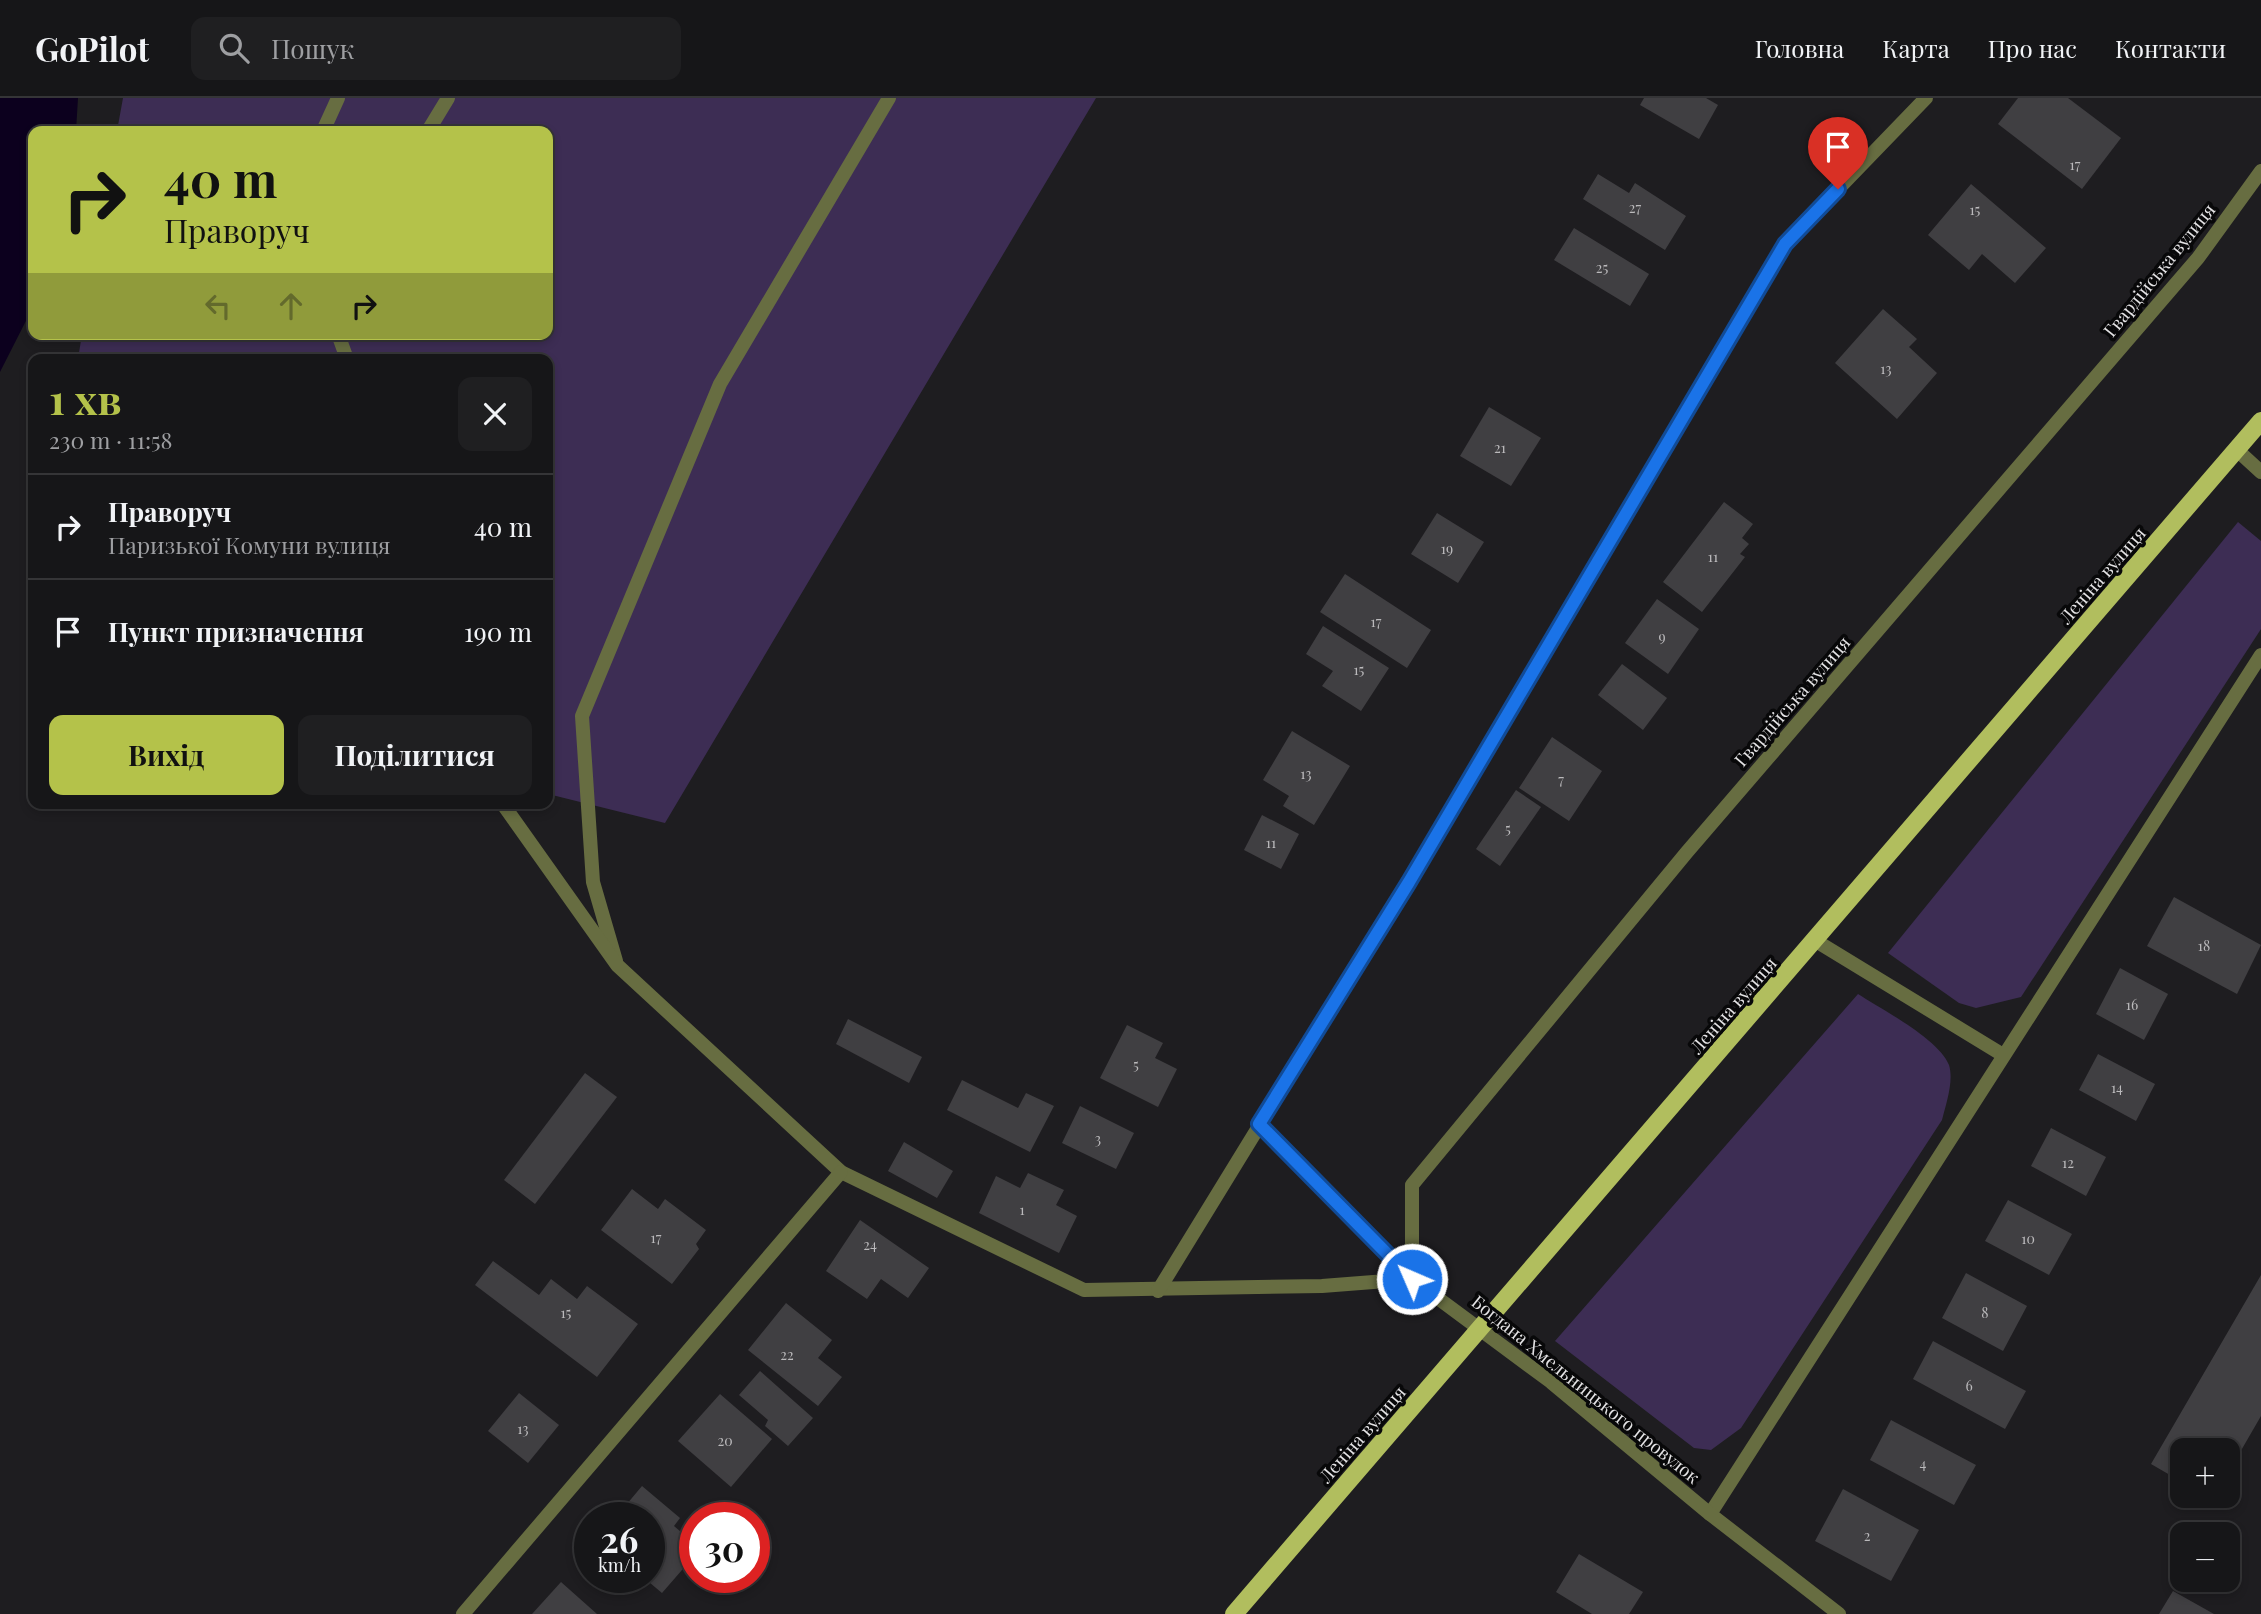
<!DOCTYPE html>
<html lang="uk">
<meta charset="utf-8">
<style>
body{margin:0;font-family:"Playfair Display",serif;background:#1f1f21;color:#f1f3f6;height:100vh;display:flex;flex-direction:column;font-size:26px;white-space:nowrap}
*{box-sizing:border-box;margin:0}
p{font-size:23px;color:#9e9fa2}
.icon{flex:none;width:38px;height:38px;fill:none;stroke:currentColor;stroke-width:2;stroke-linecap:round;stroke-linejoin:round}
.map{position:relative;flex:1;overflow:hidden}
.sheet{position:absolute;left:28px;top:256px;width:525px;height:455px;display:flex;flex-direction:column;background:#161618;border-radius:14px;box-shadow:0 4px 10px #0003,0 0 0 2px #353537}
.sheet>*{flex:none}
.banner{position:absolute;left:28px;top:28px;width:525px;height:214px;border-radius:14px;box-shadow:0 4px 10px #0003,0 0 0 2px #353537;background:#b4c24a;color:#111;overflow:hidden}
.buttons{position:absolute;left:2170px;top:1340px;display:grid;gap:14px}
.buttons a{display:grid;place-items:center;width:70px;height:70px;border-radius:14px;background:#161618;box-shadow:0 4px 10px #0003,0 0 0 2px #353537;font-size:35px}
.speed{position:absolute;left:574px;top:1404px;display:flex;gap:14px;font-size:35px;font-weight:700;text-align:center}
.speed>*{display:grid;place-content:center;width:91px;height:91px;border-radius:50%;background:#161618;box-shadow:0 4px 10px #0003,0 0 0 2px #353537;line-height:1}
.speed small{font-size:18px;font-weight:400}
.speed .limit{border:10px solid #d22;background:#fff;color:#111}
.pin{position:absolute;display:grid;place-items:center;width:60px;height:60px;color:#fff;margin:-72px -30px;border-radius:50% 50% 50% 0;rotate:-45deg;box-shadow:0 0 7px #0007}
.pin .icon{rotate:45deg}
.me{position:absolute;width:77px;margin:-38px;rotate:315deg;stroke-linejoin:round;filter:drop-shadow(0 0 5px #0008)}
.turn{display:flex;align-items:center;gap:24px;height:147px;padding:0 21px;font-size:32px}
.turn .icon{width:91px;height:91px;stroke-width:2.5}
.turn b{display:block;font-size:49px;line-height:60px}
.lanes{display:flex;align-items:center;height:66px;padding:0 21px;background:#0003;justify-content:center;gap:35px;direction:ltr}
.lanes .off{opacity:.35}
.round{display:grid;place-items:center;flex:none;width:74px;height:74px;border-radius:14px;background:#1f1f21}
.headline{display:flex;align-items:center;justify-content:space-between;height:119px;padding:0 21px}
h1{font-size:42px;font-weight:700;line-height:52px;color:#b4c24a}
.primary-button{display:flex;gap:14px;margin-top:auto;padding:14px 21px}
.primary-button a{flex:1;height:80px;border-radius:14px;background:#b4c24a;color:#111;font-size:28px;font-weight:700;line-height:80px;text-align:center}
.primary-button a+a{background:#1f1f21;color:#f1f3f6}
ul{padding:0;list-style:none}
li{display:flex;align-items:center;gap:21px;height:105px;padding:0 21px;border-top:2px solid #353537}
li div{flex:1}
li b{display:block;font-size:26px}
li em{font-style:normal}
header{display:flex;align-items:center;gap:42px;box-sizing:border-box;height:98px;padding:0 35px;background:#161618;border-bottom:2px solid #353537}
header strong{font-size:33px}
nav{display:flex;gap:38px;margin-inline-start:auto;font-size:24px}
.search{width:490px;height:63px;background:#1f1f21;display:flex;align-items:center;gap:18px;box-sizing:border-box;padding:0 24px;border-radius:14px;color:#9e9fa2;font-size:26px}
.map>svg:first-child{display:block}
.green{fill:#3d2d54}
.water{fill:#0c001e}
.building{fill:#403f42}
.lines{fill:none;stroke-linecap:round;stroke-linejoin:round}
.service{stroke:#676d41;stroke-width:14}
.minor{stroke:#676d41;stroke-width:14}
.primary{stroke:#b1be5e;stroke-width:18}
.route-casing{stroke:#114b97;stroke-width:18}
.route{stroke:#1a73e8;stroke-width:12}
.labels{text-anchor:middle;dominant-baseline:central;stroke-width:7;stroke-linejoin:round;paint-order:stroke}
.number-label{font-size:14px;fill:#bbbabc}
.street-label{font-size:18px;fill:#e4e3e5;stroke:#080809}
</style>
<header>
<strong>GoPilot</strong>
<div class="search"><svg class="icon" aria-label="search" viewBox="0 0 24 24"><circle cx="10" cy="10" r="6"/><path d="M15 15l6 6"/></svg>Пошук</div>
<nav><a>Головна</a><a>Карта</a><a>Про нас</a><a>Контакти</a></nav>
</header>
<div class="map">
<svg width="2261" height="1516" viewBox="0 0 2261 1516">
<rect width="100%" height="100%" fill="#1e1d20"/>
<g class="green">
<polygon points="123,0 1096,0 665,725 548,696 548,261 78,261 82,236 548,236 548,33 117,33"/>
<polygon points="2238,424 2261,443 2261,531 2021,899 1976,910 1959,905 1888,855"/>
<path d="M1858,896C1881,911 1939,941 1949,967C1954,983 1946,1006 1942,1022L1741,1330L1711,1352L1694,1350L1555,1243Z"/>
</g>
<polygon class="water" points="0,0 78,0 76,33 33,33 33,209 0,274"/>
<g class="building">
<polygon points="1644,0 1706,0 1718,7 1699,41 1640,7"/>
<polygon points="2018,0 2068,0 2121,40 2082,91 1998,26"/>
<polygon points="1598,76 1629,95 1635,85 1686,118 1665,152 1583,101"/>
<polygon points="1971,86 2046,150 2015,185 1982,156 1969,172 1928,137"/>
<polygon points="1574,130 1649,176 1630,208 1554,162"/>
<polygon points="1883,211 1917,241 1909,249 1937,275 1897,321 1835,265"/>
<polygon points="1489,309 1541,340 1511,388 1460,358"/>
<polygon points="1724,404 1753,426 1742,440 1749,446 1740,456 1745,459 1702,514 1663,484"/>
<polygon points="1437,415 1484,444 1458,485 1411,456"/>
<polygon points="1345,476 1431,532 1407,570 1320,514"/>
<polygon points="1657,501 1699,531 1668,576 1625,545"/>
<polygon points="1323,528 1389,570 1361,613 1322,588 1333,573 1306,556"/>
<polygon points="1622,566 1667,600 1643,632 1598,597"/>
<polygon points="1292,633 1350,668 1314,727 1283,708 1289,698 1263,682"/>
<polygon points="1552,639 1602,673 1569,723 1519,690"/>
<polygon points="1516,692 1541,709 1500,768 1476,751"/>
<polygon points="1262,717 1299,736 1281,771 1244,752"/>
<polygon points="2174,799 2261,847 2237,896 2147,848"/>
<polygon points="2120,870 2168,896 2144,942 2096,916"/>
<polygon points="848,921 922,959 909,985 836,946"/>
<polygon points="1127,927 1163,945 1155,960 1177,971 1158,1009 1100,980"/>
<polygon points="2098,956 2155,986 2136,1023 2079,992"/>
<polygon points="585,975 617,999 535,1106 504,1082"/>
<polygon points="962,982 1018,1010 1026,995 1054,1008 1030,1054 947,1012"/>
<polygon points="1080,1008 1134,1035 1116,1071 1062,1045"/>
<polygon points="2051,1030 2106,1059 2086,1098 2031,1068"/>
<polygon points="904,1044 953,1073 937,1100 888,1073"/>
<polygon points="1028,1075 1064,1092 1056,1107 1077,1118 1059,1155 979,1115 996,1078 1020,1090"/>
<polygon points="632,1091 658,1111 665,1101 706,1132 696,1146 699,1151 672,1186 601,1132"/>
<polygon points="2008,1102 2072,1136 2049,1177 1985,1143"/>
<polygon points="860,1122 929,1170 908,1200 881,1181 867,1201 826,1173"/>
<polygon points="493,1163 539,1197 551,1181 577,1201 587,1188 638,1226 597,1279 475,1187"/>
<polygon points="1966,1175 2027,1208 2003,1253 1942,1220"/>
<polygon points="2261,1177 2261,1318 2228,1375 2228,1353 2182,1353 2182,1384 2151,1366"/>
<polygon points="786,1205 832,1242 818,1260 842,1279 818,1308 748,1252"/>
<polygon points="1933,1243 2026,1293 2005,1331 1913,1281"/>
<polygon points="760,1273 813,1320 788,1348 765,1328 768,1322 739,1297"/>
<polygon points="519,1295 559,1327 528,1365 488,1333"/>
<polygon points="720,1296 772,1341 731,1389 678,1343"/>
<polygon points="1891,1322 1976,1367 1954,1407 1870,1362"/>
<polygon points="642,1388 680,1420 674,1428 695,1446 695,1457 662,1495 643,1479 649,1479 649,1419 616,1419"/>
<polygon points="1843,1391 1919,1432 1891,1483 1815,1443"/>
<polygon points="1579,1456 1643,1494 1629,1516 1592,1516 1556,1494"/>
<polygon points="561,1484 597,1516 532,1516"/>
<polygon points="2173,1493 2214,1516 2159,1516"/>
</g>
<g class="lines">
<g class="service">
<polyline points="428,33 448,0"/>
<polyline points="1816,843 2003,957"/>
<polyline points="616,863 593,784 582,618 720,286 889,0"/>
<polyline points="1710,1416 2261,557"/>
</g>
<g class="minor">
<polyline points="323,33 338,0"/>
<polyline points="338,236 347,261"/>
<polyline points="2237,352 2261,374"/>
<polyline points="502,705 617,867 841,1074 1084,1192 1322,1188 1412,1181 1412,1087 1687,754 2198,160 2261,73"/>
<polyline points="1259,1026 1412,1181 1551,1284 1710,1416 1839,1516"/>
<polyline points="1158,1193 1409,784 1785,146 1926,0"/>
<polyline points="463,1516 841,1074"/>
</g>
<polyline class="primary" points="1234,1516 2261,323"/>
</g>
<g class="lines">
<defs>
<polyline id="route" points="1412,1181 1259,1026 1409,784 1785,146 1838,91"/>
</defs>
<use href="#route" class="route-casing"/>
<use href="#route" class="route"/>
</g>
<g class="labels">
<g class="number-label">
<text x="2075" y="66">17</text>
<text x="1635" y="109">27</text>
<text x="1975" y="111">15</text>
<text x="1602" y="169">25</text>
<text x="1886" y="270">13</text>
<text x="1500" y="349">21</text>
<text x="1447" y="450">19</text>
<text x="1713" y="458">11</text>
<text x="1376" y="523">17</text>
<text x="1662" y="538">9</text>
<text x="1359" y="571">15</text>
<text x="1306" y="675">13</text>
<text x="1561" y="681">7</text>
<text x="1508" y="730">5</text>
<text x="1271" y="744">11</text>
<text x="2204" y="847">18</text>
<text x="2132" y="906">16</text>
<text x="1136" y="966">5</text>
<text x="2117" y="989">14</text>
<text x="1098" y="1040">3</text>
<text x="2068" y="1064">12</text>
<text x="1022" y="1111">1</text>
<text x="656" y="1139">17</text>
<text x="2028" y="1140">10</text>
<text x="870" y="1146">24</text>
<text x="566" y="1214">15</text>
<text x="1985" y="1214">8</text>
<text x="787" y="1256">22</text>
<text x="1969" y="1287">6</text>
<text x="523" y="1330">13</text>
<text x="725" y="1342">20</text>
<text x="1923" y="1365">4</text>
<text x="1867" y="1437">2</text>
</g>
<g class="street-label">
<text transform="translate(2159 172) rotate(-51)">Гвардійська вулиця</text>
<text transform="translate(2102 477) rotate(-49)">Леніна вулиця</text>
<text transform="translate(1792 603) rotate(-49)">Гвардійська вулиця</text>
<text transform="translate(1733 907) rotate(-49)">Леніна вулиця</text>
<text transform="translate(1586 1291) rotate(39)">Богдана Хмельницького провулок</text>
<text transform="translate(1362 1336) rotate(-49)">Леніна вулиця</text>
</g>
</g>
</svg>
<div class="buttons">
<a>+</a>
<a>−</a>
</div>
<div class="speed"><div>26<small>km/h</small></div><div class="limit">30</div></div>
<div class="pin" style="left:1838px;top:91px;background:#d93025"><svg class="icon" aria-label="arrive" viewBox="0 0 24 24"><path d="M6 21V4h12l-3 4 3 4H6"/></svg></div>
<svg class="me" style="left:1412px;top:1181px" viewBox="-20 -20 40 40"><circle r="17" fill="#1a73e8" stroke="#fff" stroke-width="3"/><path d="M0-11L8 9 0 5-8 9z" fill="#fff"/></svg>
<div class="banner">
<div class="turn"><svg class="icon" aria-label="right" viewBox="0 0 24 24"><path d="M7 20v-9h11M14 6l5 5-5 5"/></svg><div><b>40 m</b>Праворуч</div></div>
<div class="lanes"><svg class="icon off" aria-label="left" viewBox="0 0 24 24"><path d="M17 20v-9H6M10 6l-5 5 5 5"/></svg><svg class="icon off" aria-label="ahead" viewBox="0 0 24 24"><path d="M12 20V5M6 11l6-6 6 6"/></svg><svg class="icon" aria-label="right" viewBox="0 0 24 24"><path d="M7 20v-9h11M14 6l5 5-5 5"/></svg></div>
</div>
<section class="sheet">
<div class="headline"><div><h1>1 хв</h1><p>230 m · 11:58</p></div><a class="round"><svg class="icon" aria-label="close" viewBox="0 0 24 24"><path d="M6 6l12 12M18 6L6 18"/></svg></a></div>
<ul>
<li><svg class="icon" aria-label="right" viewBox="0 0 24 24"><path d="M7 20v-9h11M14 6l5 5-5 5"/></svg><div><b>Праворуч</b><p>Паризької Комуни вулиця</p></div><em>40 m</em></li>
<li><svg class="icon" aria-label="arrive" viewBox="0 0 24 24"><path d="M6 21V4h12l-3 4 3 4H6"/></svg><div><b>Пункт призначення</b></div><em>190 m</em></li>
</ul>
<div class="primary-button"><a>Вихід</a><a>Поділитися</a></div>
</section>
</div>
